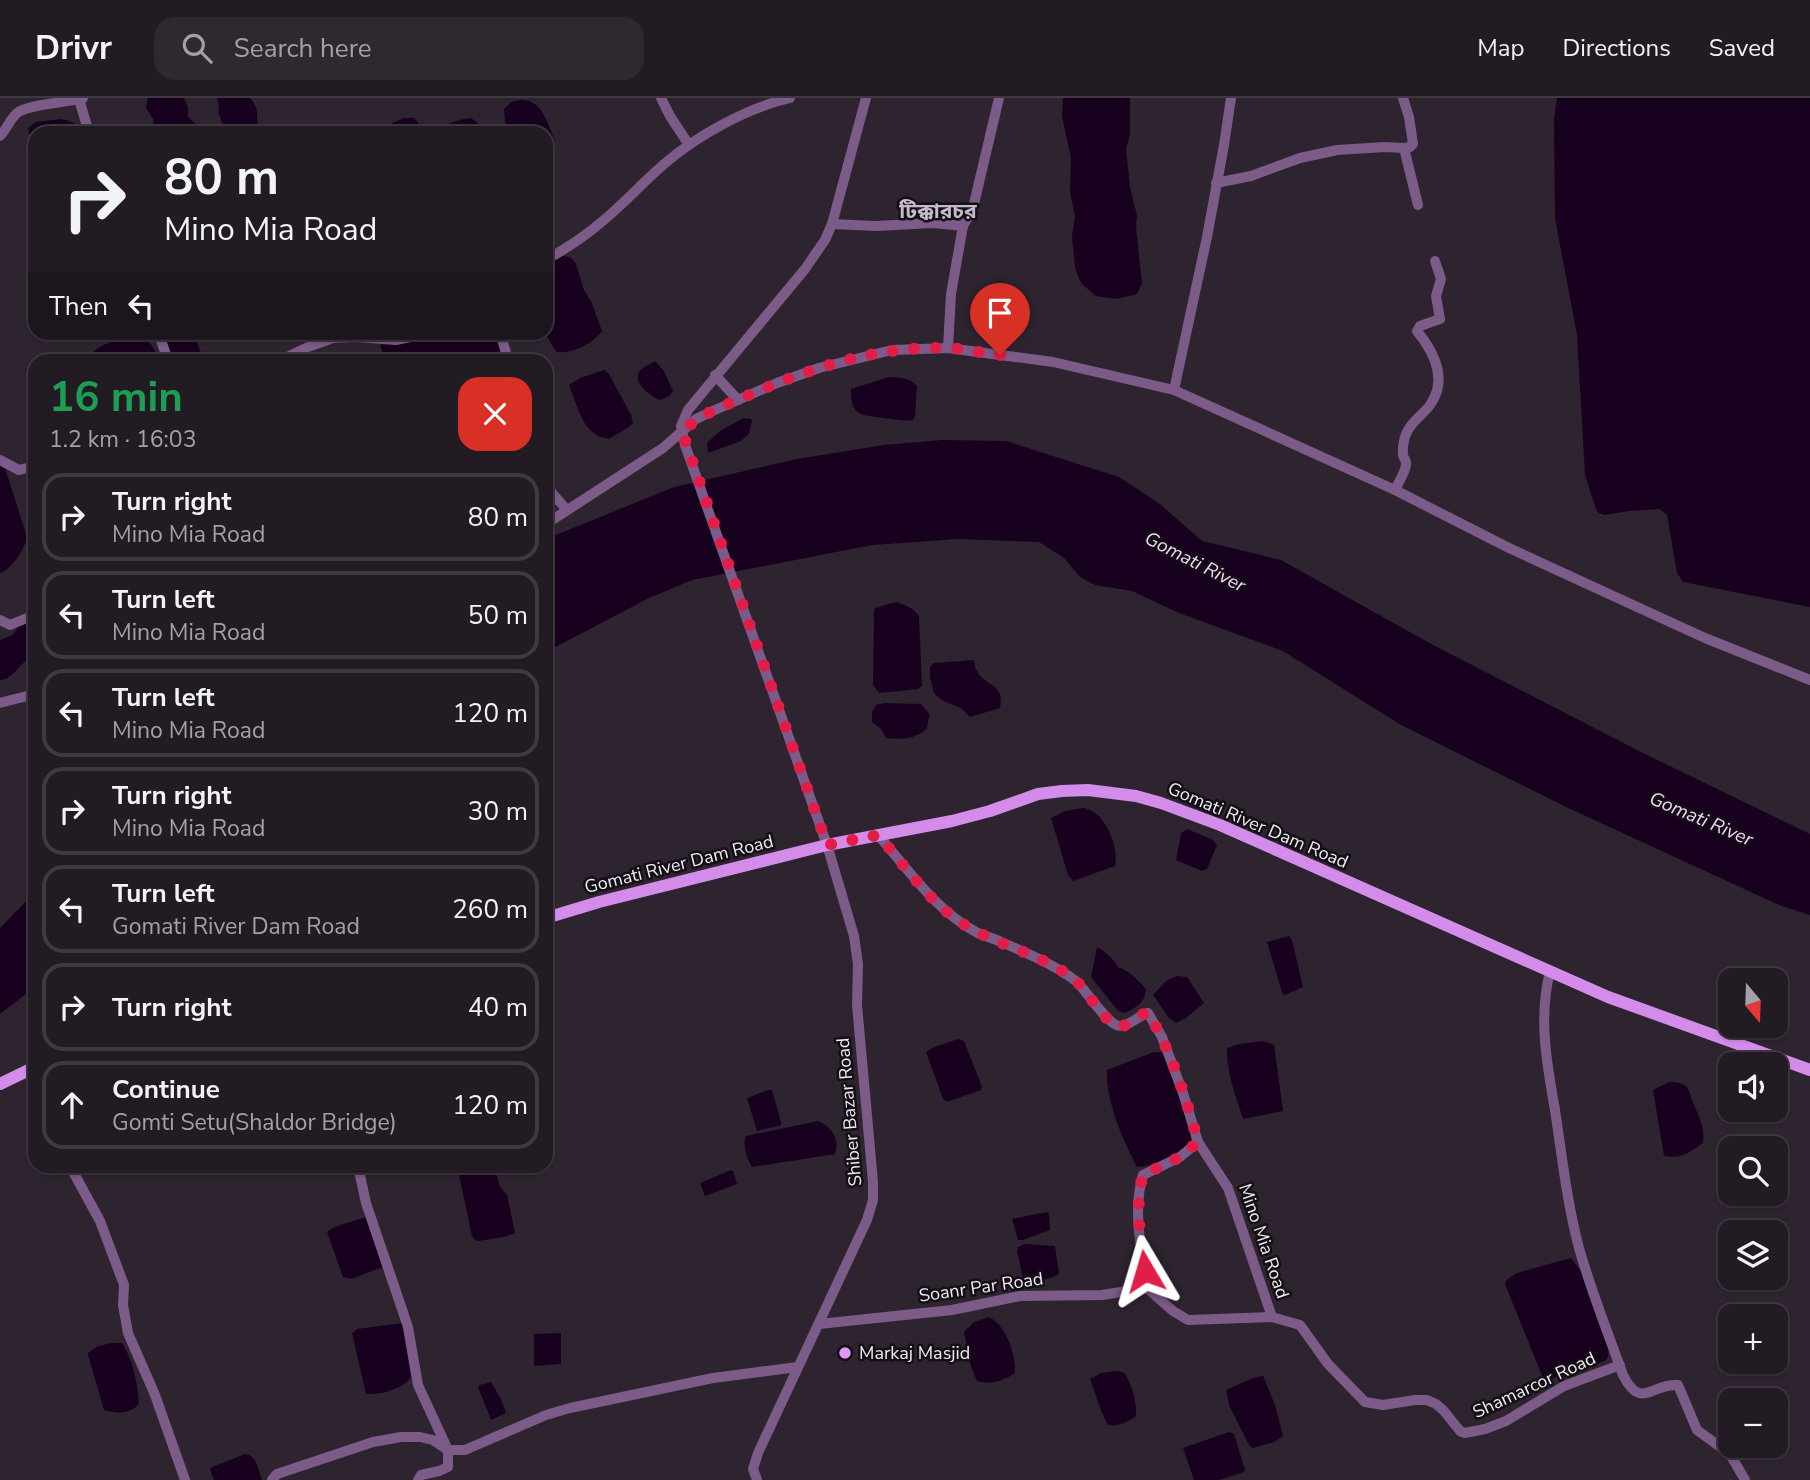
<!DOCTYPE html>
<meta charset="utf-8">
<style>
body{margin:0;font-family:"Nunito Sans","Noto Sans Bengali",sans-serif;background:#2e2831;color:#f1f3f6;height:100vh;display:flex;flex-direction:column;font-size:26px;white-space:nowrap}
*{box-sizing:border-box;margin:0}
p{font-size:23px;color:#a2a1a6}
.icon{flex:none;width:38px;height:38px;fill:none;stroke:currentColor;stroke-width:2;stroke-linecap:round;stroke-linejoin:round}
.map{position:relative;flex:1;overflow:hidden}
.sheet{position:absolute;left:28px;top:256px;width:525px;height:819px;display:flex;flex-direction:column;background:#221b24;border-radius:21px;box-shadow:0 2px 5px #0004,0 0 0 2px #3f3941}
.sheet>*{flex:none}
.banner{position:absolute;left:28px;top:28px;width:525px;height:214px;border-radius:21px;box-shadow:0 2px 5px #0004,0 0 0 2px #3f3941;background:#221b24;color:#f1f3f6;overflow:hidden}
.needle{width:46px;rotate:161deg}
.fabs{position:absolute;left:1718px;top:870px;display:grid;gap:14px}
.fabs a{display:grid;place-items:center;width:70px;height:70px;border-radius:14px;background:#221b24;box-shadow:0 2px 5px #0004,0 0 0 2px #3f3941;font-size:35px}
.pin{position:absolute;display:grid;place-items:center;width:60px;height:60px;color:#fff;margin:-72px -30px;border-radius:50% 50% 50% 0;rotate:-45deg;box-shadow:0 0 7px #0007}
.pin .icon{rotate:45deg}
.me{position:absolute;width:77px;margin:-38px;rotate:353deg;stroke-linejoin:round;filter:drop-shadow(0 0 5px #0008)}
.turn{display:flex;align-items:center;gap:24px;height:147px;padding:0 21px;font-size:32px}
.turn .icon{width:91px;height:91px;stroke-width:2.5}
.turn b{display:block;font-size:49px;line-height:60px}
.then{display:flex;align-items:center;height:66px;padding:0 21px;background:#0003;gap:14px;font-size:26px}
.round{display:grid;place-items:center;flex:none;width:74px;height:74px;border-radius:21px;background:#2e2831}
.headline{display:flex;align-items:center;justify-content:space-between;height:119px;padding:0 21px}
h1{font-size:42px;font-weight:700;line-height:52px;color:#1e9e55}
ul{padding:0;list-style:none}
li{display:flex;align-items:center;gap:21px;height:88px;margin:0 14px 10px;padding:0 7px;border:4px solid #3f3941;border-radius:21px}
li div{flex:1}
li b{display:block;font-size:26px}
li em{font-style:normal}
header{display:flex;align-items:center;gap:42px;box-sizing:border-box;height:98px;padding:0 35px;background:#221b24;border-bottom:2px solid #3f3941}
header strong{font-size:33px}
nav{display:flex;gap:38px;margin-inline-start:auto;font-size:24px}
.search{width:490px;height:63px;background:#2e2831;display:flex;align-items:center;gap:18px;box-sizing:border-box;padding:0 24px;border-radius:21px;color:#a2a1a6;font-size:26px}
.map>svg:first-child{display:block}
.water{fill:#18011f}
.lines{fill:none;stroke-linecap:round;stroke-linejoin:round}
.minor{stroke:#7d5b88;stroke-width:10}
.major{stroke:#d38cea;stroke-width:12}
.route{stroke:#e11d48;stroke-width:12;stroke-dasharray:0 21.6}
.poi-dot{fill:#dd99f3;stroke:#130f14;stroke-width:2.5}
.labels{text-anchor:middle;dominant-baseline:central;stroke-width:5;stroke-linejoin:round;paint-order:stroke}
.street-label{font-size:18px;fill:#efe9f1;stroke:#130f14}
.poi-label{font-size:18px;fill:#efe9f1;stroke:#130f14;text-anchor:start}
.water-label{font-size:19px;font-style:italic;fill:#f0d4f9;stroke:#130f14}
.quarter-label{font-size:21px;font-weight:bold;fill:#c5b9ca;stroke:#130f14}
</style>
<header>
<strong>Drivr</strong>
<div class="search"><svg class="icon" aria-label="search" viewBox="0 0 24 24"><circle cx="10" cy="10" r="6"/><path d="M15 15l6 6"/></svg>Search here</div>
<nav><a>Map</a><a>Directions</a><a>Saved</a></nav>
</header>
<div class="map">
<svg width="1810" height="1382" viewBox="0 0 1810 1382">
<rect width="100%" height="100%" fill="#2d2430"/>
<g class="water">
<polygon points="148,0 184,0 188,9 188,19 195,25 196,35 155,35 153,21 146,10"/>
<path d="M217,0H250C262,13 254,19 259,31L248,35H226L218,14L219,10Z"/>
<polygon points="1063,0 1130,0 1130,37 1126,51 1130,89 1137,118 1136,129 1142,185 1137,196 1117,201 1096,198 1083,187 1079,181 1075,169 1072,138 1075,118 1070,94 1071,60 1062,18"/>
<polygon points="1557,0 1810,0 1810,509 1683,484 1677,475 1667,417 1660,411 1629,413 1604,417 1597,414 1585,377 1577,237 1555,120 1554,21"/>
<path d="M520,2C523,2 528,2 531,4C544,9 550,31 555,43L546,48V35H511L505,24L504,11L511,4Z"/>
<polygon points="404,20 414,20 427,35 384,35 388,27"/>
<path d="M471,20L480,27L484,35H441L440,32C449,24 459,21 471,20Z"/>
<path d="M61,21C71,23 79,26 84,35H35V58L28,30L36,24Z"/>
<path d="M562,158L570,159L576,166L584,192L591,203L602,233C592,246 573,256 556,254L545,235L546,166Z"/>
<polygon points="163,235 193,235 201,255 199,259 192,262 173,262"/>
<polygon points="447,235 496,235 504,262 385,262 380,247"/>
<path d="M138,238C150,242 155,250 158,262H87C94,246 121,240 138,238Z"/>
<path d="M655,263L664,273L673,293L669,298L661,302C652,300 631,284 640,273C643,269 650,266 655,263Z"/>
<path d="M604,272L609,276L631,317L633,325L629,329L609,341C605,340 601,339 598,338C581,329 576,303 569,287L580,280Z"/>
<path d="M889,279C901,280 909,279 917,288L915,318L913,322C903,324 894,321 884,320C861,317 850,318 851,291Z"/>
<polygon points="743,320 751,321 752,323 749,336 741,343 708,355 707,345 720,333"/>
<polygon points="942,342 1006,343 1119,379 1160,406 1202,443 1281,462 1433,547 1641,654 1810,736 1810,817 1779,807 1564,708 1401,627 1283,553 1179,515 1132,493 1095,487 1080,479 1064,460 1039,444 958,441 872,447 692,482 647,501 546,554 546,441 674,389 797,361 884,347"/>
<path d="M0,362L3,364L27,439C26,449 11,472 0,475Z"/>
<path d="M896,504C906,507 913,510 919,518L922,588L918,591L879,595L873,587L874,513L875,510Z"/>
<path d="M23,524H35V568L27,562C17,569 13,581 0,582V542L13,537L18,529Z"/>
<path d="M974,562C976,591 1007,580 1000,610L970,619L961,610L943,603L934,595L930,579V568L934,565Z"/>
<path d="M884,605L921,606C933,619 929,615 927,631C915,641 900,642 886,640L881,631L872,624V614L876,607Z"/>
<path d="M1083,710C1087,711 1091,712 1094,714C1108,723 1119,752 1115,768L1073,783L1068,777L1051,720L1065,713Z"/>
<polygon points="1187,731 1213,742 1217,747 1207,771 1202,773 1176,762 1181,735"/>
<polygon points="35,794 35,889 0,916 0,830"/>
<polygon points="1289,838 1292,842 1303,889 1285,897 1283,897 1267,844"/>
<path d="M1097,849C1106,854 1112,859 1118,869C1130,873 1137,881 1146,891C1144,906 1138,908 1125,915L1118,913L1091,879Z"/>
<polygon points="1177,878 1187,879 1204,905 1186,920 1176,925 1169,920 1153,897 1166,883"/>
<polygon points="958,941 964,943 982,989 981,992 947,1004 943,1001 926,954 934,949"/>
<path d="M1263,943L1274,947L1283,1013L1243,1021C1236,998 1226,974 1227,950L1239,946Z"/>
<path d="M1154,954L1166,955L1190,1031L1191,1044C1177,1056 1156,1068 1137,1069C1123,1043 1105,1001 1107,972Z"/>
<path d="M1669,984C1675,984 1681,984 1686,988C1690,993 1691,1000 1693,1005C1699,1018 1705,1029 1703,1045C1688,1055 1683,1061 1664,1058L1653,992Z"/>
<polygon points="768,992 772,992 781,1024 781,1027 757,1033 747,1000"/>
<path d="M818,1023C832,1029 840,1041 835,1056L752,1069C747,1061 742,1046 746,1038Z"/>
<polygon points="458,1068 494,1068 500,1089 507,1097 515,1135 504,1139 478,1143 475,1142 472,1138 459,1077"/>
<polygon points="731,1072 733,1073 737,1086 705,1098 700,1085"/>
<polygon points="1047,1114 1049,1115 1050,1132 1023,1142 1018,1142 1012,1121"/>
<polygon points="366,1119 383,1169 351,1181 343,1179 327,1134 334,1129"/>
<path d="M1025,1146L1055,1148L1059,1176C1050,1182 1033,1184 1023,1180L1017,1153L1018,1149Z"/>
<polygon points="1571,1160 1583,1176 1609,1249 1608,1259 1605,1263 1551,1281 1543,1280 1505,1186 1506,1182 1517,1175"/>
<path d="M989,1219C1006,1227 1016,1257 1015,1275C1003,1283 991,1287 977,1283L971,1269L964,1234L974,1224Z"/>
<path d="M402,1225L411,1279C403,1291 381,1297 366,1296L352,1235L357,1231Z"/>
<polygon points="561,1235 561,1266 534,1268 534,1236"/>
<path d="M112,1245H122C134,1264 137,1284 139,1306C130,1316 116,1316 104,1312L88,1257V1255L98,1248Z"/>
<path d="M1118,1273L1125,1275C1132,1289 1137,1303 1136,1318C1127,1325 1119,1328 1108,1327L1101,1313L1090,1281L1101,1275Z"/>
<polygon points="1263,1278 1275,1307 1283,1338 1274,1344 1253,1350 1249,1347 1229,1307 1226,1292 1253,1280"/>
<polygon points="491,1284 501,1301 506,1315 491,1322 478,1289 480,1287"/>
<polygon points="1229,1334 1234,1336 1235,1339 1245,1372 1244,1374 1219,1382 1194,1382 1183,1350"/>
<path d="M245,1356C257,1357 258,1372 262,1382H214L210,1371L212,1369Z"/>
</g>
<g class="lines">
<g class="minor">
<polyline points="661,0 670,18 689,47"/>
<polyline points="1403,0 1409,19 1413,46 1410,49 1404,50 1418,107"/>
<polyline points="79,1 89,35"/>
<path d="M0,38C7,31 10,21 17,15C28,6 66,5 83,0"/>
<polyline points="1216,85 1251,78 1300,60 1337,52 1385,49 1404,50"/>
<polyline points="832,126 876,128 933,125 963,128"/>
<path d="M546,162C565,151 583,140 599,126C622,108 641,86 663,67C696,38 747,10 790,0"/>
<polyline points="158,234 168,262"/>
<polyline points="500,234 508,262"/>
<polyline points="948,250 951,196 963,128 973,110 999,0"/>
<polyline points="281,262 308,249 333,240 356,239 396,242 434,234"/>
<polyline points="715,277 738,302"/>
<polyline points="1174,292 1207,139 1224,47 1231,0"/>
<polyline points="0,362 19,372 35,368"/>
<polyline points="546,386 552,395 567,412"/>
<path d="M1395,392C1398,385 1405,375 1406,367C1407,362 1404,362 1403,357C1402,351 1404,341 1406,336C1411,323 1423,317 1430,307C1448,282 1434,254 1417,233L1420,228L1440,221L1436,198L1441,181L1435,163"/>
<polyline points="546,426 663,350 696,321 715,312 777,285 819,270 892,252 948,250 1053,264 1174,292 1395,392 1509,450 1622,502 1705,540 1810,582"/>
<polyline points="0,522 10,527 27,520 35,521"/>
<polyline points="0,605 35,596"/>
<path d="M878,737C907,770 936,813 976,834C984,838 993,840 1001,844C1027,855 1053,866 1076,883C1086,892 1108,928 1120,928C1130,928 1139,917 1148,915L1162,939L1183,995L1198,1044L1228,1090L1272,1219"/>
<path d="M1550,874C1538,919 1547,967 1555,1012C1562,1058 1567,1105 1579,1150C1591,1193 1608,1235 1623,1277C1641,1313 1651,1285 1678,1287L1697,1332L1730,1356L1745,1382"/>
<polyline points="70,1068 100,1123 124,1187 123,1207 128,1235 155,1297 185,1382"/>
<polyline points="358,1068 366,1105 408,1229 418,1287 448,1352 448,1369 439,1373 421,1377 418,1382"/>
<polyline points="1147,1190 1173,1213 1188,1222 1272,1219 1300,1227 1328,1266 1365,1304 1383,1307 1415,1302 1427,1302 1436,1306 1444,1313 1460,1333 1465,1335 1485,1331 1506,1323 1564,1288 1620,1267"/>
<path d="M1147,1190C1142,1153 1132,1113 1143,1077L1180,1059L1198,1044"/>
<polyline points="819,1226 952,1212 1020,1198 1102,1197 1147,1190"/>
<polyline points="272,1382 277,1376 373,1344 401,1339 420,1339 433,1342 448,1352 465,1352 546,1317 570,1310 713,1280 798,1269"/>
<polyline points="757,1382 753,1371 758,1355 867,1122 873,1102 873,1084 857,907 858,866 854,838 827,747 685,347 681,328 688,312 805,171 825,142 832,126 866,0"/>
</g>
<g class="major">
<polyline points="546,820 599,804 827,747 952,723 990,713 1038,696 1062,693 1088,692 1136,698 1161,705 1220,727 1608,899 1810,972"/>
<polyline points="0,986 35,969"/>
</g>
</g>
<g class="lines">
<path class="route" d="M1000,257C983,255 965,251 947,250C879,248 813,269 751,296C727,307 701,315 682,334L827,747L878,737C907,770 936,814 977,834C1010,851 1048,859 1077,884C1088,894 1105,924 1117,928C1125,931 1138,919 1145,915H1148C1171,952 1187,1002 1198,1044L1180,1059L1143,1077C1134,1108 1141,1141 1145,1173"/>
</g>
<circle class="poi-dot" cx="845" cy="1255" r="7"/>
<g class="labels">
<g class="street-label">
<text transform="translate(1258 727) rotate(23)">Gomati River Dam Road</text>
<text transform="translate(679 766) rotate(-14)">Gomati River Dam Road</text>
<text transform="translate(849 1014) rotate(-95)">Shiber Bazar Road</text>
<text transform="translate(1264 1143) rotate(71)">Mino Mia Road</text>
<text transform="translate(981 1189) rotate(-8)">Soanr Par Road</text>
<text transform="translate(1534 1287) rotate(-25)">Shamarcor Road</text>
</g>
<g class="poi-label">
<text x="859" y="1255">Markaj Masjid</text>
</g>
<g class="water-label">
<text transform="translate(1195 464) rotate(27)">Gomati River</text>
<text transform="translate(1701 721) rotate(23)">Gomati River</text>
</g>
<g class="quarter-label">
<text x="938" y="113">টিক্কারচর</text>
</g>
</g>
</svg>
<div class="fabs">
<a><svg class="needle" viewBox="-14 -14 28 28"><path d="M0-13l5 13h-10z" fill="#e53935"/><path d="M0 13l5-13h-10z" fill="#a2a1a6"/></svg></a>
<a><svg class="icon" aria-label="sound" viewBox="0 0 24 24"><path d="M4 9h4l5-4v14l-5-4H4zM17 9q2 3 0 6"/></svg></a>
<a><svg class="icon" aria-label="search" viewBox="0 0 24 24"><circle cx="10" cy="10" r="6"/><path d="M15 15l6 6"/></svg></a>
<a><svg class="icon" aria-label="layers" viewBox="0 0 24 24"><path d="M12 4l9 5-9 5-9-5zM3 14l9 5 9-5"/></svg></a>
<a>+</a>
<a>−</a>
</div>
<div class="pin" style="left:1000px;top:257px;background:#d93025"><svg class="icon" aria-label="arrive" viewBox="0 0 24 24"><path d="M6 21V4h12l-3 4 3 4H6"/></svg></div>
<svg class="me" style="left:1145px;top:1173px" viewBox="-20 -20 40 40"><path d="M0-17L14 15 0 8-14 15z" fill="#e11d48" stroke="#fff" stroke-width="4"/></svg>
<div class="banner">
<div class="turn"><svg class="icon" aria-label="right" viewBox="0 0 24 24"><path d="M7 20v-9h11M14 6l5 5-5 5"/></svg><div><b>80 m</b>Mino Mia Road</div></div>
<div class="then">Then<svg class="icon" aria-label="left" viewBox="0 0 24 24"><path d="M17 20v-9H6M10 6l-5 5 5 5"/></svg></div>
</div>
<section class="sheet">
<div class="headline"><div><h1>16 min</h1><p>1.2 km · 16:03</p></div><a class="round" style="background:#d93025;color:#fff"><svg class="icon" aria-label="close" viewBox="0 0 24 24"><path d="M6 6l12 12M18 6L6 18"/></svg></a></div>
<ul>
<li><svg class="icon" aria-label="right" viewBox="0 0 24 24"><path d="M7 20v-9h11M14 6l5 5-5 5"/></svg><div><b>Turn right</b><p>Mino Mia Road</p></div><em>80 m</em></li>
<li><svg class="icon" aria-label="left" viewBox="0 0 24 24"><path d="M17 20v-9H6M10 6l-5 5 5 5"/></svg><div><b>Turn left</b><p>Mino Mia Road</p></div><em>50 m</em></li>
<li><svg class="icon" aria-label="left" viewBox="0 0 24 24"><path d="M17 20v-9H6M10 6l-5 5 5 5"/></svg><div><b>Turn left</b><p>Mino Mia Road</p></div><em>120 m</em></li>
<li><svg class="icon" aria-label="right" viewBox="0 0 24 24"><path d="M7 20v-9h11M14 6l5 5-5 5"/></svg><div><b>Turn right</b><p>Mino Mia Road</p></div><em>30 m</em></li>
<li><svg class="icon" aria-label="left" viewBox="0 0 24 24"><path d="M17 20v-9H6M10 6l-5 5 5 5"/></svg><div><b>Turn left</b><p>Gomati River Dam Road</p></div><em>260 m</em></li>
<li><svg class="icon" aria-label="right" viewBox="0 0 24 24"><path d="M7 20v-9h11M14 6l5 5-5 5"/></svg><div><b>Turn right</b></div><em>40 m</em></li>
<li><svg class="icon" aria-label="ahead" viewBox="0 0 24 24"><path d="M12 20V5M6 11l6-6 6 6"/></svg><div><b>Continue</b><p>Gomti Setu(Shaldor Bridge)</p></div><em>120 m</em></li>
</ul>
</section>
</div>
